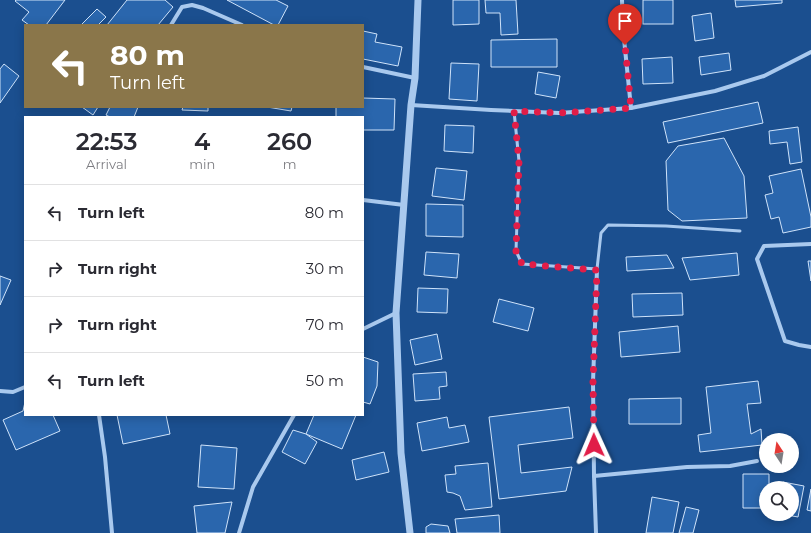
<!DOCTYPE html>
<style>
body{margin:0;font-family:Montserrat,sans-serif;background:#f2f2f3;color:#2b2b33;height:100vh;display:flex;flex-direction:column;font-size:15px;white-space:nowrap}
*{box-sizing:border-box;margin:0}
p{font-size:13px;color:#7c7c81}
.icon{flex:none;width:22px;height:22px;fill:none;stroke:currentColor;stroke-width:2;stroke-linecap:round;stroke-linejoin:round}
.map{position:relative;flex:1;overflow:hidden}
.panel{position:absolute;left:24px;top:116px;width:340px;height:300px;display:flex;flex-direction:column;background:#fff;border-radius:0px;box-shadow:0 2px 10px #0003}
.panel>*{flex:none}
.hud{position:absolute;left:24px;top:24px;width:340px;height:84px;border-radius:0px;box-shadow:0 2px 10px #0003;background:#8a764a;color:#fff;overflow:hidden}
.needle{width:26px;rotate:348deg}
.controls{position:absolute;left:759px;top:433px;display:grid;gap:8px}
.controls a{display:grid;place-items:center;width:40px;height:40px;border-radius:50%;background:#fff;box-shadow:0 2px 10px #0003;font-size:20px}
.pin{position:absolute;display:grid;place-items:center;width:34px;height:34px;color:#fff;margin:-41px -17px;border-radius:50% 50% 50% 0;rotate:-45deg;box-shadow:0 0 4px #0007}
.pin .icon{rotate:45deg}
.me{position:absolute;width:44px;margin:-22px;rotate:359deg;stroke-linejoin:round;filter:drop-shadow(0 0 3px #0008)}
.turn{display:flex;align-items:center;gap:14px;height:84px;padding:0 20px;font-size:18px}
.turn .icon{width:52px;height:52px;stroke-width:2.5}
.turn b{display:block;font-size:28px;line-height:34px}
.eta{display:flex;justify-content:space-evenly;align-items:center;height:68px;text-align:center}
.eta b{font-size:24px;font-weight:600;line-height:28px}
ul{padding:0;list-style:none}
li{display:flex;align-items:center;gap:12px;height:56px;padding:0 20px;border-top:1px solid #e1e1e2}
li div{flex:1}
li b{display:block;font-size:15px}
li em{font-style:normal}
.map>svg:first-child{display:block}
.building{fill:#2a66ad;stroke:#cfe3fa}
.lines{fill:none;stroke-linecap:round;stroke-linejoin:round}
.service{stroke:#a9c9ee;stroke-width:3}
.minor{stroke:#a9c9ee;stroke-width:4}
.tertiary{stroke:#a9c9ee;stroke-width:7}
.route{stroke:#e11d48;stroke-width:7;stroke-dasharray:0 12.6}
</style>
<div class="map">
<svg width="811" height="533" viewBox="0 0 811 533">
<rect width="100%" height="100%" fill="#1b4f8f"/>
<g class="building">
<polygon points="16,0 65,0 46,25 29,25 22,20 29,12 15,1"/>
<polygon points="127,0 165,0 173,7 158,25 107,25"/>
<polygon points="227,0 276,0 288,6 278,25 274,25"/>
<polygon points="453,0 479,0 479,24 453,25"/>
<polygon points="485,0 516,0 518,34 501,35 500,13 486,13"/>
<rect x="643" y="0" width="30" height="24"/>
<polygon points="735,0 782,0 782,3 736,7"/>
<polygon points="97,9 106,17 98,25 81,25"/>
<polygon points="711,13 714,38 695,41 692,16"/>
<polygon points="363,31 377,34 375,42 402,47 398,66 363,59"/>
<polygon points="557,39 557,67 491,67 491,40"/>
<polygon points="729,53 731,70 701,75 699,57"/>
<polygon points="672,57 673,83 643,84 642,59"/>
<polygon points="451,63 479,64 477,101 449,99"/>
<polygon points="4,64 19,76 0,103 0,69"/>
<polygon points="538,72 560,76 556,98 535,94"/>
<polygon points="363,98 395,99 394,130 363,130 363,117 336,117 336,107 363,107"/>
<polygon points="758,102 763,123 668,143 663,122"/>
<polygon points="82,107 98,107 93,115"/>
<polygon points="110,107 138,107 134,117 110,117 106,115"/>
<polygon points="183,107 208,107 208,111 182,110"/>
<polygon points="267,107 292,107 291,111"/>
<polygon points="445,125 474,126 473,153 444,151"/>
<polygon points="798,127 802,162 790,164 787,142 770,144 769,131"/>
<polygon points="724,138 744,176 747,218 682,221 668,210 666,161 678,146"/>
<polygon points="436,168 467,171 464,200 432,196"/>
<polygon points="801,169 811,217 811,227 783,233 779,217 771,219 765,195 773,193 769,176"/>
<polygon points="426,204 463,205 463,237 426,236"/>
<polygon points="426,252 459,254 457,278 424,275"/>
<polygon points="737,253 739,275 690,280 682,258"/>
<polygon points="667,255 674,268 627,271 626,257"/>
<polygon points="808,261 811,261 811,281"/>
<polygon points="0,276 11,280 0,305"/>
<polygon points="418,288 448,289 447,313 417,312"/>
<polygon points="682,293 683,315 633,317 632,294"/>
<polygon points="499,299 534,308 528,331 493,322"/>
<polygon points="678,326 680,352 621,357 619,332"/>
<polygon points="437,334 442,359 415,365 410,340"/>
<polygon points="363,357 378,362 377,386 370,404 363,402"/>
<polygon points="446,372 447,386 439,387 440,399 415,401 413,374"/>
<polygon points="758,381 761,403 747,404 751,434 761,429 762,445 700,452 698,435 711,433 706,387"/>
<polygon points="681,398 681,424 629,424 629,399"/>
<polygon points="25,402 25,415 53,415 60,431 16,450 3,420 23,411"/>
<polygon points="569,407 573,438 518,445 521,473 572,467 566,491 499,499 489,417"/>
<polygon points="117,415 166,415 170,434 123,444"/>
<polygon points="314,415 356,415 342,449 306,434"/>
<polygon points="447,417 449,428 465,425 469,442 422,451 417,423"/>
<polygon points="293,430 306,434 317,442 305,464 282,452"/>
<polygon points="201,445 237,448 234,489 198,487"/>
<polygon points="384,452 389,472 356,480 352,460"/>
<polygon points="488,463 492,507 465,510 460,496 453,493 447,492 445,475 456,474 455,466"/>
<polygon points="743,474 769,474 769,488 766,488 766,508 743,508"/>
<polygon points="783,482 804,486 798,517 781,514 792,514 792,488 782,488"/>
<polygon points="811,489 811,511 807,510"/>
<polygon points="652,497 679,502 673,533 646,533"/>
<polygon points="232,502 225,533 197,533 194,506"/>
<polygon points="686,507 699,510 693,533 679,533"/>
<polygon points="499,515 500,533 457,533 455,519"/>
<polygon points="431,524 448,526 450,533 426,533 426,527"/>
</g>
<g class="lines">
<polyline class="service" points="514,111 519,161 516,251 522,264 597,269 601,233 608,225 666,226 740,231"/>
<g class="minor">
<polyline points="622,0 623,29 631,108"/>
<polyline points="171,25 182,7 192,5 203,8 242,25"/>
<polyline points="363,67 415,78"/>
<polyline points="411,105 491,110 559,113 631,108 715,91 764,76 811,52"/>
<polyline points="363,200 404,205"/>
<polyline points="811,244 764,246 757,259 785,341 799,345 811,347"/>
<polyline points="363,329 396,313"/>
<polyline points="0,391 13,392 25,387"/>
<polyline points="99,415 105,457 112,533"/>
<polyline points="594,476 687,467 730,466 757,461"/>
<polyline points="239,533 253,487 294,415"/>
<polyline points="596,533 594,476 593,382 597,269"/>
</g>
<polyline class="tertiary" points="410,533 401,453 396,313 411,105 415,78 418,0"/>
</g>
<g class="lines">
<polyline class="route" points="594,445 593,382 597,270 522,264 516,251 519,161 514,111 559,113 631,108 625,45"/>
</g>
</svg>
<div class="controls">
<a><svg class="needle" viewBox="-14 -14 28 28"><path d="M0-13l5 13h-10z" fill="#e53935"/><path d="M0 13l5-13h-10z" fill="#7c7c81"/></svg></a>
<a><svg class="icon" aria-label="search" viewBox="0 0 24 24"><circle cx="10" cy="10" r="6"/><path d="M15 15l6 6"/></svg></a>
</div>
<div class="pin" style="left:625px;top:45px;background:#d93025"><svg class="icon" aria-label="arrive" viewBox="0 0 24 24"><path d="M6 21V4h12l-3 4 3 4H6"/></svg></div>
<svg class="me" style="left:594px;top:445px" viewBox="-20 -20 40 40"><path d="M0-17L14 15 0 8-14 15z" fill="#e11d48" stroke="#fff" stroke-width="4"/></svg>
<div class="hud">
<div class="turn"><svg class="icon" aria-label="left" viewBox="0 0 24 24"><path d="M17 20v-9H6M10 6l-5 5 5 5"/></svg><div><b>80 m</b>Turn left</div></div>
</div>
<section class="panel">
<div class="eta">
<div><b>22:53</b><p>Arrival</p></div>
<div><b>4</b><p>min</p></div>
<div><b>260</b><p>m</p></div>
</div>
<ul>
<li><svg class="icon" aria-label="left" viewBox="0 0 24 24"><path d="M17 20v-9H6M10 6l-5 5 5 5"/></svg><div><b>Turn left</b></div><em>80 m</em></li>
<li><svg class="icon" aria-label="right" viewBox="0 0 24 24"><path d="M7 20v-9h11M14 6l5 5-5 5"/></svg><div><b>Turn right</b></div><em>30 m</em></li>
<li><svg class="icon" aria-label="right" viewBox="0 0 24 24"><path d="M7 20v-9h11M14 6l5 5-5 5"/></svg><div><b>Turn right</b></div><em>70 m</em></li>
<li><svg class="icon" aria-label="left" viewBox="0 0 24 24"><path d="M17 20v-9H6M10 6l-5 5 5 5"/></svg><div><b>Turn left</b></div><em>50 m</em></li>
</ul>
</section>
</div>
